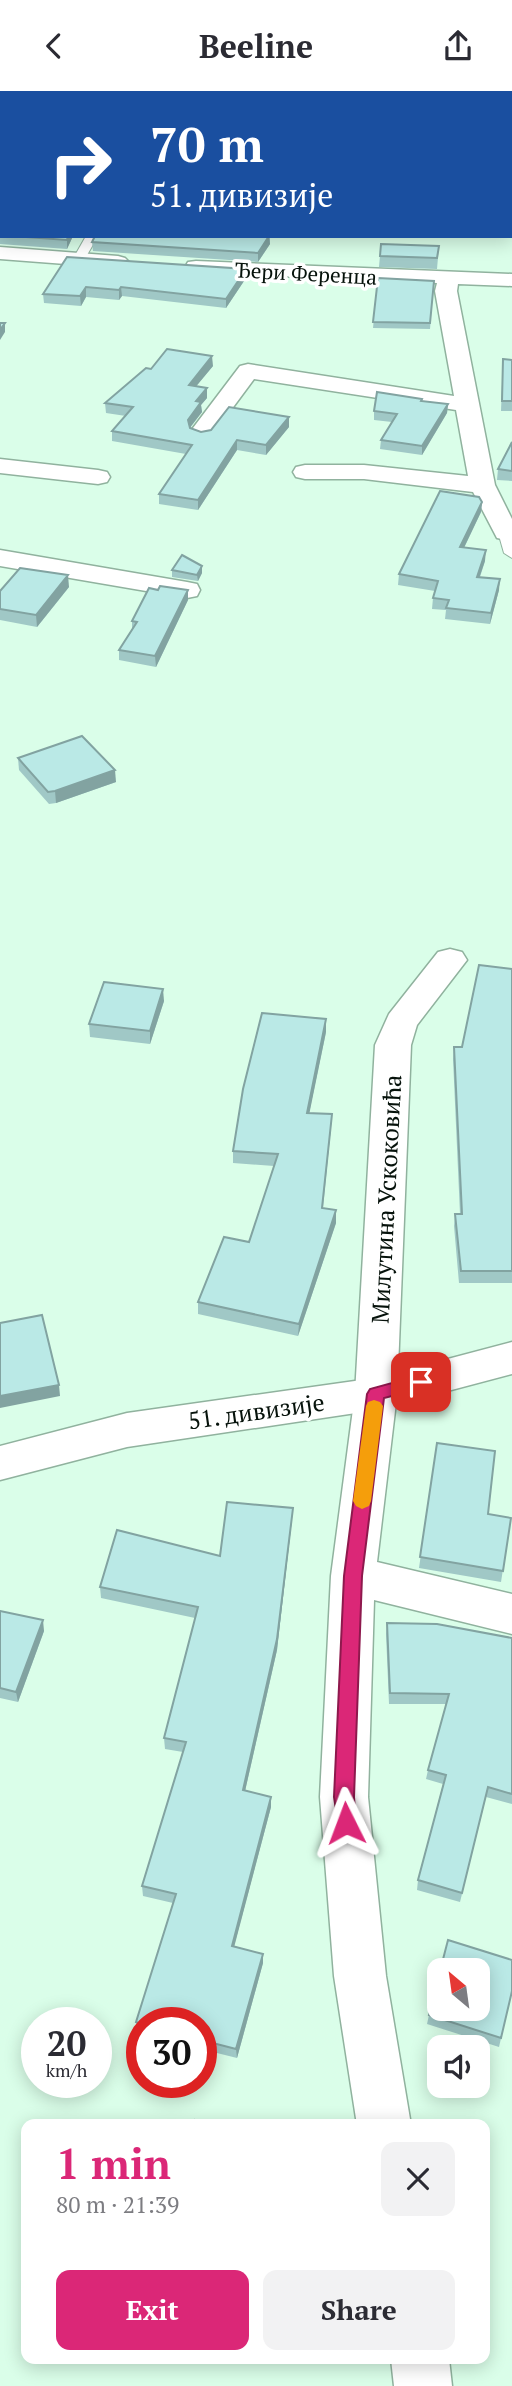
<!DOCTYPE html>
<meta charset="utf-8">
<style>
body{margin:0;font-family:"PT Serif",serif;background:#f2f2f3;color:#2b2b33;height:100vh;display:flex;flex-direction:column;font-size:26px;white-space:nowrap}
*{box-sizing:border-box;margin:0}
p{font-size:23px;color:#7c7c81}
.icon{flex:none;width:38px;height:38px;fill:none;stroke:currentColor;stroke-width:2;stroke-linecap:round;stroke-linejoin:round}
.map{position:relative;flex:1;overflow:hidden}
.drawer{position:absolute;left:21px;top:2028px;width:469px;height:245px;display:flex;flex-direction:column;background:#fff;border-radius:14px;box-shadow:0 4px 18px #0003}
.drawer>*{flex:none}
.banner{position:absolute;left:0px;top:0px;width:513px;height:147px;box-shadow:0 4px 18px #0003;background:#1a4fa0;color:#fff;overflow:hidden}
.needle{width:46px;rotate:331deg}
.tools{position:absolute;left:427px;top:1867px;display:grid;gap:14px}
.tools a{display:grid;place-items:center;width:63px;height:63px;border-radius:14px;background:#fff;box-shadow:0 4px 18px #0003;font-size:35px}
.speed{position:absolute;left:21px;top:1916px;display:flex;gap:14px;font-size:35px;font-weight:700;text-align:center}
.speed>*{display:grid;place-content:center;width:91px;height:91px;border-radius:50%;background:#fff;box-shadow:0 4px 18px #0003;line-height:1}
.speed small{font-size:18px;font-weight:400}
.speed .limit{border:10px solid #d22;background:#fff;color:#111}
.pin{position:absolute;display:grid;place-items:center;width:60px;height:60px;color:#fff;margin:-30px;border-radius:14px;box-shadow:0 4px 10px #0006}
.me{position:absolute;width:77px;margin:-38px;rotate:357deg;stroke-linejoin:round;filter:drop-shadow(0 0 5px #0008)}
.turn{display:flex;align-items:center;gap:24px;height:147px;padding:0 35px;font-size:32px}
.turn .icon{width:91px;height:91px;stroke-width:2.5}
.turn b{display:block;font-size:49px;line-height:60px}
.round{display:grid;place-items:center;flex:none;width:74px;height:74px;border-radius:14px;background:#f2f2f3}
.headline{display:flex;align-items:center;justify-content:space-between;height:119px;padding:0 35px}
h1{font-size:42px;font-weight:600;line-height:52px;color:#db2777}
.cta{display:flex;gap:14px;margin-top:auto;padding:14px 35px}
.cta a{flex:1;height:80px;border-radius:14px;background:#db2777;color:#fff;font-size:28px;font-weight:600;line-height:80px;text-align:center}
.cta a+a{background:#f2f2f3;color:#2b2b33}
header{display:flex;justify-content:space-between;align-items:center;height:91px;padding:0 35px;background:#fff;font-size:32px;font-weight:600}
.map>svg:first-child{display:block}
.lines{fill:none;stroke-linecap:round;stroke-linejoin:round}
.lane-casing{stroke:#90b29e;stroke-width:2}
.street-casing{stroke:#90b29e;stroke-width:3}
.secondary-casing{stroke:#90b29e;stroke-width:3}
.lane{fill:#fff;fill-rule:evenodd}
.street{fill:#fff;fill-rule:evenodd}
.secondary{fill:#fff;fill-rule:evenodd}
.wall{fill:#a0c8c6}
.shaded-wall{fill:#82a3a1}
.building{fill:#bae9e6;stroke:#82a3a1;stroke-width:2}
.route{fill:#db2777;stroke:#8e194d;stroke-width:2}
.slow{fill:#f59e0b}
.labels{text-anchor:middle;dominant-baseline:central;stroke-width:7;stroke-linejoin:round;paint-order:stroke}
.far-street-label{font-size:21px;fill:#06120b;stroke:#fff}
.street-label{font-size:24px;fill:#06120b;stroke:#fff}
</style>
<header><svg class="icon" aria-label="back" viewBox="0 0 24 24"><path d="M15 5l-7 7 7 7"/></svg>Beeline<svg class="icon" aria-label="share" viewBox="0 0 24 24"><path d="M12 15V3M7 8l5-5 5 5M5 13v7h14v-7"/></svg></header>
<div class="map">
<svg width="512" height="2295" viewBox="0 0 512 2295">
<rect width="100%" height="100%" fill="#dafee9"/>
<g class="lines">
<defs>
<g id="lane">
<polygon points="86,145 98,145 83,171 75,171 73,168"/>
<polygon points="506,436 512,439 512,467 504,462 498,441"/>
</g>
<g id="street">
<rect x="511" y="34" width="1" height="12"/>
<polygon points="0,156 118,165 125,167 129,171 125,175 118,177 0,168"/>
<polygon points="196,170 512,183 512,195 458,193 457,200 495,394 512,428 512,450 497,447 473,401 364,388 305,388 296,386 293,381 296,376 305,374 364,374 468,385 456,319 254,288 211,346 202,348 193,346 190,341 240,275 248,273 454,305 435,200 437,192 188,181 185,176 188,171"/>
<polygon points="0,368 98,379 107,381 110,386 107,391 98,393 0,382"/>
<polygon points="0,459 187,491 197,493 200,499 197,505 187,507 0,475"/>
<polygon points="450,858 462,861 467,869 417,934 411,954 397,1303 377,1471 512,1503 512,1543 374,1509 368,1706 386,1885 411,2034 357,2034 334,1885 320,1706 331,1485 355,1303 375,954 389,923 438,861"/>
<polygon points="391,2268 449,2268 452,2295 394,2295"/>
</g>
<polygon id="secondary" points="512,1251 512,1283 376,1319 127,1356 0,1389 0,1355 127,1322 376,1287"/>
</defs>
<use href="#lane" class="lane-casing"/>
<use href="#street" class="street-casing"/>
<use href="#secondary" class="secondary-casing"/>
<use href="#lane" class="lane"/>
<use href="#street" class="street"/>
<use href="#secondary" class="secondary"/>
</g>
<g class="wall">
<polygon points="2,140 2,145 73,145 67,158 0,153 0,143"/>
<polygon points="95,145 270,145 270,153 258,171 93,160 92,151"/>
<polygon points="381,153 439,155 437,178 379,176"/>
<polygon points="67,166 246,178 246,187 226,217 122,205 119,209 86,206 81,215 44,212 43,203"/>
<polygon points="378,187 434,190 430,238 373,237"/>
<polygon points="503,268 512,269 512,320 501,320"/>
<polygon points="213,275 196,295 207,297 207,307 201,314 202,321 190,337 201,341 289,336 266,364 237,359 198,419 159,413 159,403 186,363 112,350 112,340 126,325 106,322 105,312 151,278"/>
<polygon points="448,313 447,322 422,364 380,358 381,349 392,331 374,329 374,320"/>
<polygon points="512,351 512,390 497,389 498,378"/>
<polygon points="482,411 481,421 464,457 485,470 480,486 499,499 490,533 445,528 446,519 432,518 433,507 435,500 398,494 399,483"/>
<polygon points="202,475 202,482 198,490 172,486 172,479"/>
<polygon points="69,496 37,536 0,529 0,500"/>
<polygon points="158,499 188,509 156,576 119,569 119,559 132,538 132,530"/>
<polygon points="18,667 116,691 56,712 49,713 19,679"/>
<polygon points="512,878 512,1192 459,1192 454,1135 455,1123 460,1123 453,968 454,956 462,956"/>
<polygon points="164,910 150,953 90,946 89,933"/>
<polygon points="326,941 309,1022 331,1036 323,1117 336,1132 298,1245 198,1223 198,1211 249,1151 274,1075 233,1072 233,1060"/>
<polygon points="437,1352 488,1423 511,1427 501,1491 419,1477"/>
<polygon points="292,1428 277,1559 245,1700 271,1706 271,1716 234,1855 263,1863 263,1872 237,1967 201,1958 201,1932 142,1932 142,1941 137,1940 136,1931 173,1812 143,1805 142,1795 183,1661 165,1658 164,1647 195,1527 101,1507 100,1496 220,1465"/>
<polygon points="0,1520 44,1540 18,1611 0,1607"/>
<polygon points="387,1532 512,1547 512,1713 486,1706 460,1811 417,1799 418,1789 443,1693 426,1688 428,1679 446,1613 389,1613 386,1543"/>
<polygon points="512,1900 499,1956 427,1933 429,1924"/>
</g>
<g class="shaded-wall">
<polygon points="68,145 73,145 67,158 67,149"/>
<polygon points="269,145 270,153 258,171 258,162"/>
<polygon points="246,178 246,187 226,217 226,208"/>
<polygon points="86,196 86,206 81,215 80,205"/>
<polygon points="121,196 122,205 119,209 119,199"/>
<polygon points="5,232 5,241 0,249 0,239"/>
<polygon points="212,265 213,275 189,304 189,294"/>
<polygon points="207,297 207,307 201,314 202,321 188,339 188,329 196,310"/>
<polygon points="448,313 447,322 422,364 422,355"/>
<polygon points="289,326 289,336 266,364 266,354"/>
<polygon points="237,349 237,359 198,419 198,409"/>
<polygon points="482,411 481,421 459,467 460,456"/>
<polygon points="486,459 485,470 476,496 477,486"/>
<polygon points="202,475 202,482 198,490 197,484"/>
<polygon points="68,484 69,496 37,536 36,524"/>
<polygon points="500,488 499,499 490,533 491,522"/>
<polygon points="188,499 188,509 156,576 155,565"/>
<polygon points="115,679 116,691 56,712 55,700"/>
<polygon points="163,898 164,910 150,953 150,940"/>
<polygon points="326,928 326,941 307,1034 307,1022"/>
<polygon points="332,1023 331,1036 321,1129 322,1117"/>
<polygon points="336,1119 336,1132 298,1245 299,1233"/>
<polygon points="59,1294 60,1305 0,1317 0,1305"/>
<polygon points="293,1417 292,1428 277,1559 243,1709 243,1699"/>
<polygon points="43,1529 44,1540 18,1611 16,1601"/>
<polygon points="271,1706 271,1716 232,1864 232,1855"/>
<polygon points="263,1863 263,1872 237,1967 236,1958"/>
</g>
<g class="building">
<polygon points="3,0 55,0 54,2 3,2"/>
<polygon points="196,0 316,0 315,2 194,2"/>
<polygon points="409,0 512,0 512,26 511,26 511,2 408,2"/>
<polygon points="2,10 2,39 0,38 0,11"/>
<polygon points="12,145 68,145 67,149"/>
<polygon points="95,145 269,145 258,162 92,151"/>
<polygon points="381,153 439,155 437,167 380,165"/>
<polygon points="67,166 246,178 226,208 121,196 119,199 86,196 80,205 43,203"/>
<polygon points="378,187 434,190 430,232 373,231"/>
<polygon points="0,232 5,232 0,239"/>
<polygon points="167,258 212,265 189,294 207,297 196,310 201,311 188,329 190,337 201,341 211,339 229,316 289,326 266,354 237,349 198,409 159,403 192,354 112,340 133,316 105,312 146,277 151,278"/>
<polygon points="503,268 512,269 512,310 502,310"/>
<polygon points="377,301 422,308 421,310 448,313 422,355 381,349 397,323 374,320"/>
<polygon points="512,351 512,380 498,378"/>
<polygon points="440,400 479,406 482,411 460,456 486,459 477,486 500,488 491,522 446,517 449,509 433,507 438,490 399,483"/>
<polygon points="182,464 202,475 197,484 172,479"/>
<polygon points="20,477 68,484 36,524 0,518 0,500"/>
<polygon points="160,495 188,499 155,565 119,559 137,531 132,530 149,497 158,499"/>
<polygon points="82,645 115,679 55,700 48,701 18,667"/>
<polygon points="479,874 512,878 512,1180 461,1180 455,1123 462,1123 454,956 462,956"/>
<polygon points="104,891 163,898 150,940 89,933"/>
<polygon points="262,922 326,928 307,1022 332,1023 322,1117 336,1119 299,1233 198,1211 224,1146 249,1151 278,1063 233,1060 243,998"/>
<polygon points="42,1224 59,1294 0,1305 0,1232"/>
<polygon points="437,1352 495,1360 488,1423 511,1427 503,1480 420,1466"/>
<polygon points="227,1411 293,1417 277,1548 243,1699 271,1706 232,1855 263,1863 236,1958 201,1949 201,1932 142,1933 136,1931 176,1803 142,1795 186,1651 164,1647 198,1516 100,1496 117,1439 220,1465"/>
<polygon points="0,1520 43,1529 16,1601 0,1597"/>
<polygon points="387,1532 437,1533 512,1547 512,1703 488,1696 462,1802 418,1789 446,1684 428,1679 449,1603 390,1602"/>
<polygon points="448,1849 512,1869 512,1900 501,1947 429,1924 439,1884 439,1918 478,1918 478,1880 440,1880"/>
<polygon points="195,2029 223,2034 194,2034"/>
</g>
<polygon class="route" points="421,1284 427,1286 430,1291 427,1296 384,1307 362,1485 354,1706 356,1732 353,1739 346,1742 339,1739 334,1706 344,1485 367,1303 370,1298"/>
<polygon class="slow" points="374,1309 380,1311 383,1315 371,1410 369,1415 362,1418 356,1415 353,1410 366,1315 368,1311"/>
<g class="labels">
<g class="far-street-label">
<text transform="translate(306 182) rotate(3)">Ђери Ференца</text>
</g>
<g class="street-label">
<text transform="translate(386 1108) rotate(-87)">Милутина Ускоковића</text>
<text transform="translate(256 1320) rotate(-8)">51. дивизије</text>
</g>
</g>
</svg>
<div class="tools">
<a><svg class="needle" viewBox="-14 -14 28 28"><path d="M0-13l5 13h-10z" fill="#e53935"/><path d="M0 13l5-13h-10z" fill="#7c7c81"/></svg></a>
<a><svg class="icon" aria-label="sound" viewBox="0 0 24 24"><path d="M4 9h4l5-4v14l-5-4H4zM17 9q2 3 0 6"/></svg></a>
</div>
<div class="speed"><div>20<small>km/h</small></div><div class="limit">30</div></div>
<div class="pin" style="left:421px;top:1291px;background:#d93025"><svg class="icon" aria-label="arrive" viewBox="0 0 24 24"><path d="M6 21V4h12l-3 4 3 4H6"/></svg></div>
<svg class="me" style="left:346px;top:1732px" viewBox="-20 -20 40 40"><path d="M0-17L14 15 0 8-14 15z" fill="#db2777" stroke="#fff" stroke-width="4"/></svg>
<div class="banner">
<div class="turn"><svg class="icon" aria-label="right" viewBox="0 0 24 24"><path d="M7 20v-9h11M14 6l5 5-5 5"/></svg><div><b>70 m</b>51. дивизије</div></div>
</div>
<section class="drawer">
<div class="headline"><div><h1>1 min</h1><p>80 m · 21:39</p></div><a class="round"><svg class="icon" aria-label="close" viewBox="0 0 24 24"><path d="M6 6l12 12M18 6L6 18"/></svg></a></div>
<div class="cta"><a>Exit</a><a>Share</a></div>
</section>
</div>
